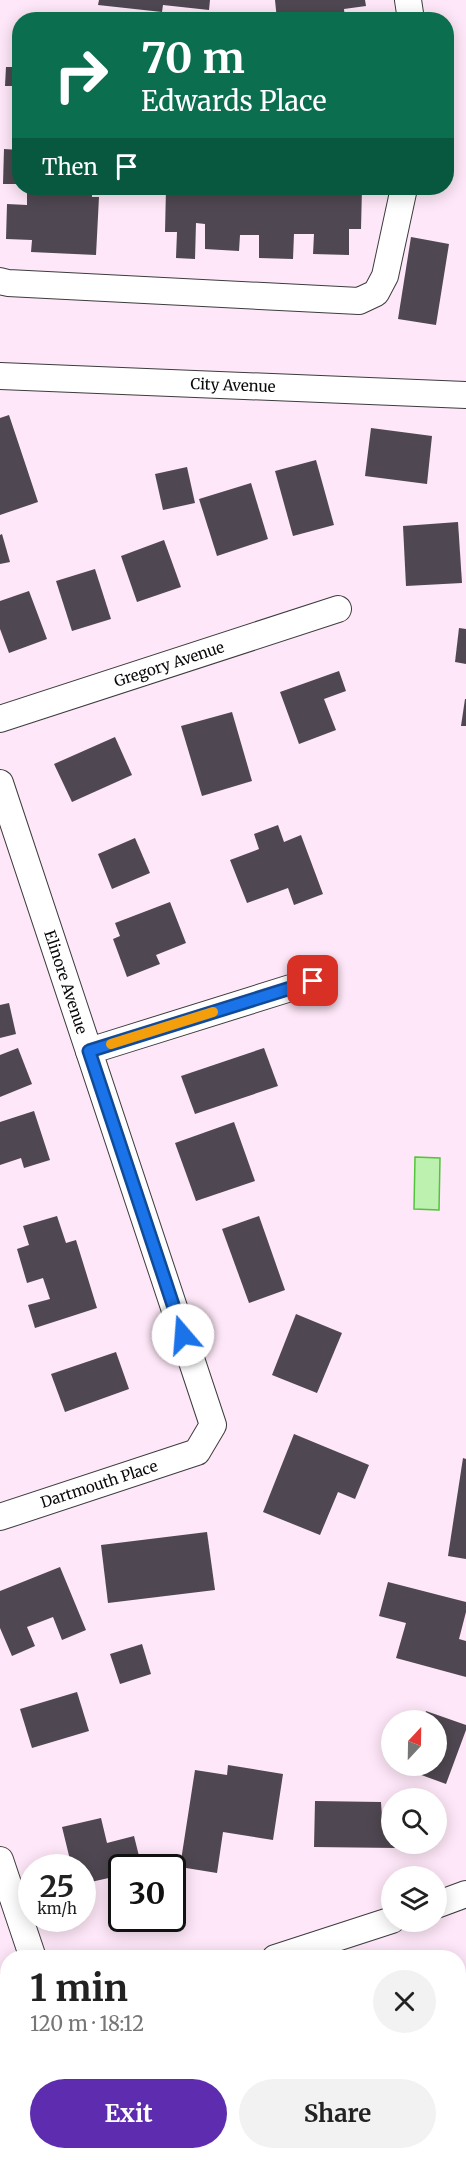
<!DOCTYPE html>
<meta charset="utf-8">
<style>
body{margin:0;font-family:Merriweather,serif;background:#f2f2f2;color:#222;height:100vh;display:flex;flex-direction:column;font-size:22px;white-space:nowrap}
*{box-sizing:border-box;margin:0}
p{font-size:20px;color:#767676}
.icon{flex:none;width:33px;height:33px;fill:none;stroke:currentColor;stroke-width:2;stroke-linecap:round;stroke-linejoin:round}
.map{position:relative;flex:1;overflow:hidden}
.details{position:absolute;left:0px;top:1950px;width:466px;height:210px;display:flex;flex-direction:column;background:#fff;border-radius:24px 24px 0 0;box-shadow:0 3px 15px #0003}
.details>*{flex:none}
.top-card{position:absolute;left:12px;top:12px;width:442px;height:183px;border-radius:24px;box-shadow:0 3px 15px #0003;background:#0b6e4f;color:#fff;overflow:hidden}
.needle{width:39px;rotate:22deg}
.tools{position:absolute;left:381px;top:1710px;display:grid;gap:12px}
.tools a{display:grid;place-items:center;width:66px;height:66px;border-radius:50%;background:#fff;box-shadow:0 3px 15px #0003;font-size:30px}
.speed{position:absolute;left:18px;top:1854px;display:flex;gap:12px;font-size:30px;font-weight:700;text-align:center}
.speed>*{display:grid;place-content:center;width:78px;height:78px;border-radius:50%;background:#fff;box-shadow:0 3px 15px #0003;line-height:1}
.speed small{font-size:15px;font-weight:400}
.speed .limit{border:3px solid #111;border-radius:9px;background:#fff;color:#111}
.pin{position:absolute;display:grid;place-items:center;width:51px;height:51px;color:#fff;margin:-26px;border-radius:12px;box-shadow:0 3px 9px #0006}
.me{position:absolute;width:66px;margin:-33px;rotate:342deg;stroke-linejoin:round;filter:drop-shadow(0 0 4px #0008)}
.turn{display:flex;align-items:center;gap:21px;height:126px;padding:0 30px;font-size:27px}
.turn .icon{width:78px;height:78px;stroke-width:2.5}
.turn b{display:block;font-size:42px;line-height:51px}
.then{display:flex;align-items:center;height:57px;padding:0 30px;background:#0003;gap:12px;font-size:22px}
.round{display:grid;place-items:center;flex:none;width:63px;height:63px;border-radius:32px;background:#f2f2f2}
.summary{display:flex;align-items:center;justify-content:space-between;height:102px;padding:0 30px}
h1{font-size:36px;font-weight:700;line-height:45px}
.primary-button{display:flex;gap:12px;margin-top:auto;padding:12px 30px}
.primary-button a{flex:1;height:69px;border-radius:36px;background:#5e2caf;color:#fff;font-size:24px;font-weight:700;line-height:69px;text-align:center}
.primary-button a+a{background:#f2f2f2;color:#222}
.map>svg:first-child{display:block}
.water{fill:#bdf1b0;stroke:#53c33c;stroke-width:1.5}
.building{fill:#4f4751}
.lines{fill:none;stroke-linecap:round;stroke-linejoin:round}
.street-casing{stroke:#3c3c3c;stroke-width:28}
.street{stroke:#fff;stroke-width:26}
.route-casing{stroke:#114b97;stroke-width:15}
.route{stroke:#1a73e8;stroke-width:10}
.slow{stroke:#f59e0b;stroke-width:10}
.labels{text-anchor:middle;dominant-baseline:central;stroke-width:6;stroke-linejoin:round;paint-order:stroke}
.street-label{font-size:15px;fill:#090909;stroke:#fff}
</style>
<div class="map">
<svg width="466" height="2160" viewBox="0 0 466 2160">
<rect width="100%" height="100%" fill="#fee7f8"/>
<polygon class="water" points="415,1157 440,1158 439,1210 414,1209"/>
<g class="building">
<polygon points="99,0 210,0 209,10 163,5 162,12 98,5"/>
<polygon points="275,0 365,0 366,6 344,9 345,20 277,20"/>
<polygon points="6,67 20,67 20,86 5,86"/>
<polygon points="14,95 20,95 20,131 12,130"/>
<polygon points="4,149 20,150 20,184 3,184"/>
<polygon points="27,188 92,188 92,197 99,197 96,255 31,252 32,240 6,239 7,204 27,205"/>
<polygon points="166,188 362,188 361,229 349,229 349,255 313,254 314,234 294,234 293,259 259,258 259,235 240,235 239,251 205,249 205,224 196,223 195,259 176,258 177,232 165,232"/>
<polygon points="411,237 449,244 436,325 398,319"/>
<polygon points="9,415 38,502 0,515 0,418"/>
<polygon points="371,428 432,436 427,484 365,476"/>
<polygon points="316,460 334,525 293,536 275,471"/>
<polygon points="187,467 195,503 163,510 155,474"/>
<polygon points="251,483 268,539 217,556 199,499"/>
<polygon points="458,522 462,583 406,586 403,526"/>
<polygon points="2,534 10,562 0,564 0,535"/>
<polygon points="164,540 181,587 137,602 121,556"/>
<polygon points="95,569 111,619 72,631 56,581"/>
<polygon points="29,591 47,639 9,653 0,629 0,601"/>
<polygon points="459,628 466,629 466,664 455,662"/>
<polygon points="339,671 346,691 324,699 336,730 299,744 280,692"/>
<polygon points="465,699 466,699 466,726 461,726"/>
<polygon points="232,712 252,781 202,796 181,726"/>
<polygon points="115,737 132,775 72,802 54,764"/>
<polygon points="278,825 284,842 301,835 323,894 294,905 288,888 247,903 230,860 259,849 254,834"/>
<polygon points="135,838 150,873 112,889 98,854"/>
<polygon points="170,902 186,943 156,955 160,964 127,977 113,939 120,936 115,923"/>
<polygon points="9,1003 16,1034 0,1038 0,1005"/>
<polygon points="18,1048 32,1084 0,1097 0,1055"/>
<polygon points="264,1048 278,1086 195,1114 181,1076"/>
<polygon points="34,1111 50,1160 24,1168 21,1158 0,1165 0,1122"/>
<polygon points="234,1122 255,1181 196,1201 175,1143"/>
<polygon points="57,1216 66,1243 76,1240 97,1308 35,1328 28,1305 50,1299 43,1278 27,1283 17,1249 29,1245 23,1226"/>
<polygon points="259,1216 285,1290 249,1303 222,1229"/>
<polygon points="296,1314 342,1333 317,1393 272,1375"/>
<polygon points="116,1352 129,1389 65,1412 51,1374"/>
<polygon points="294,1434 369,1465 355,1499 338,1492 320,1535 263,1512"/>
<polygon points="463,1458 466,1459 466,1559 448,1556"/>
<polygon points="207,1532 215,1590 108,1603 101,1545"/>
<polygon points="60,1567 86,1630 62,1640 53,1617 27,1627 35,1646 12,1656 0,1628 0,1591"/>
<polygon points="388,1582 466,1602 466,1612 459,1639 466,1641 466,1677 396,1658 406,1623 379,1616"/>
<polygon points="142,1644 151,1674 120,1684 110,1654"/>
<polygon points="77,1692 89,1731 32,1748 20,1709"/>
<polygon points="426,1711 466,1725 466,1730 446,1784 405,1769 406,1766 436,1766 436,1720 423,1720"/>
<polygon points="228,1765 283,1774 273,1840 223,1832 217,1873 180,1867 195,1770 227,1775"/>
<polygon points="315,1801 381,1802 382,1817 392,1817 392,1844 397,1844 397,1848 314,1847"/>
<polygon points="101,1818 107,1843 134,1836 142,1868 122,1868 122,1875 82,1884 82,1868 72,1868 62,1827"/>
<polygon points="459,1983 466,1983 466,2026 459,2025"/>
<polygon points="8,2069 8,2108 0,2108 0,2070"/>
</g>
<g class="lines">
<defs>
<g id="street">
<polyline points="408,0 411,20"/>
<polyline points="0,281 8,283 359,301 376,293 385,276 404,188"/>
<polyline points="0,376 466,395"/>
<polyline points="0,719 338,609"/>
<polyline points="0,783 213,1425 197,1452 0,1517"/>
<polyline points="89,1051 313,981"/>
<polyline points="0,1860 33,1958"/>
<polyline points="436,1905 466,1894"/>
<polyline points="275,1958 392,1920"/>
<polyline points="0,1987 8,1986"/>
<polyline points="167,2160 168,2152"/>
</g>
</defs>
<use href="#street" class="street-casing"/>
<use href="#street" class="street"/>
</g>
<g class="lines">
<defs>
<polyline id="route" points="183,1335 89,1051 313,981"/>
</defs>
<use href="#route" class="route-casing"/>
<use href="#route" class="route"/>
<polyline class="slow" points="111,1044 213,1012"/>
</g>
<g class="labels">
<g class="street-label">
<text transform="translate(233 385) rotate(2)">City Avenue</text>
<text transform="translate(169 664) rotate(-18)">Gregory Avenue</text>
<text transform="translate(66 982) rotate(72)">Elinore Avenue</text>
<text transform="translate(99 1484) rotate(-18)">Dartmouth Place</text>
</g>
</g>
</svg>
<div class="tools">
<a><svg class="needle" viewBox="-14 -14 28 28"><path d="M0-13l5 13h-10z" fill="#e53935"/><path d="M0 13l5-13h-10z" fill="#767676"/></svg></a>
<a><svg class="icon" aria-label="search" viewBox="0 0 24 24"><circle cx="10" cy="10" r="6"/><path d="M15 15l6 6"/></svg></a>
<a><svg class="icon" aria-label="layers" viewBox="0 0 24 24"><path d="M12 4l9 5-9 5-9-5zM3 14l9 5 9-5"/></svg></a>
</div>
<div class="speed"><div>25<small>km/h</small></div><div class="limit">30</div></div>
<div class="pin" style="left:313px;top:981px;background:#d93025"><svg class="icon" aria-label="arrive" viewBox="0 0 24 24"><path d="M6 21V4h12l-3 4 3 4H6"/></svg></div>
<svg class="me" style="left:183px;top:1335px" viewBox="-20 -20 40 40"><circle r="19" fill="#fff"/><path d="M0-13L10 11 0 6-10 11z" fill="#1a73e8"/></svg>
<div class="top-card">
<div class="turn"><svg class="icon" aria-label="right" viewBox="0 0 24 24"><path d="M7 20v-9h11M14 6l5 5-5 5"/></svg><div><b>70 m</b>Edwards Place</div></div>
<div class="then">Then<svg class="icon" aria-label="arrive" viewBox="0 0 24 24"><path d="M6 21V4h12l-3 4 3 4H6"/></svg></div>
</div>
<section class="details">
<div class="summary"><div><h1>1 min</h1><p>120 m · 18:12</p></div><a class="round"><svg class="icon" aria-label="close" viewBox="0 0 24 24"><path d="M6 6l12 12M18 6L6 18"/></svg></a></div>
<div class="primary-button"><a>Exit</a><a>Share</a></div>
</section>
</div>
